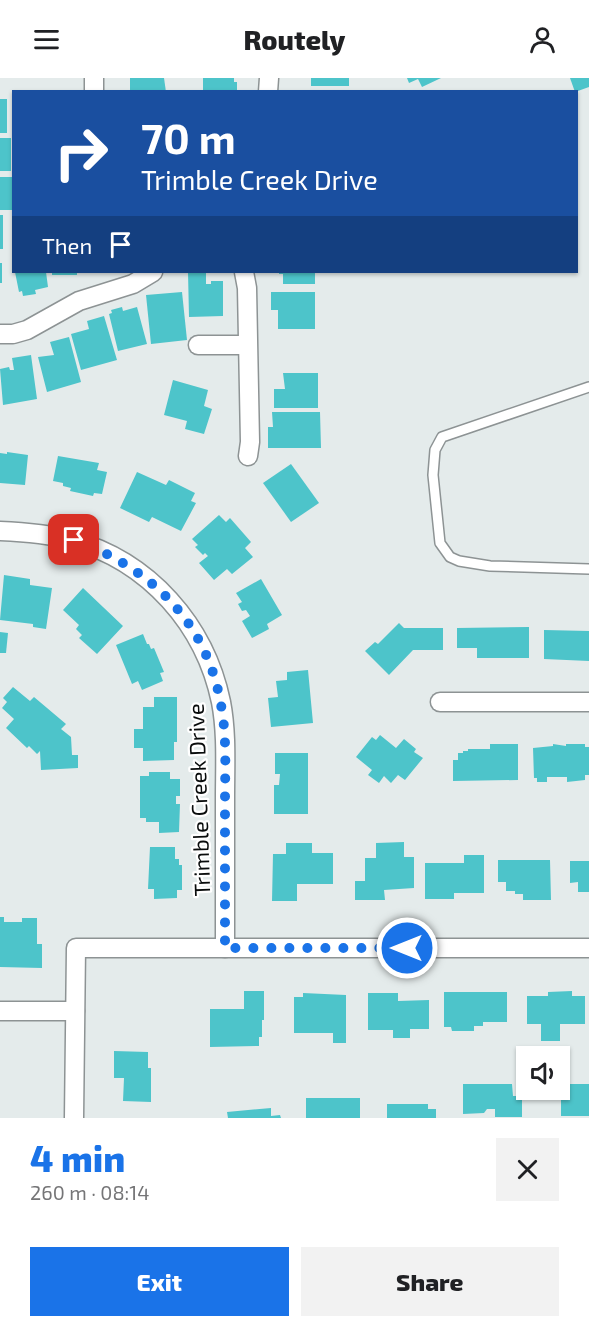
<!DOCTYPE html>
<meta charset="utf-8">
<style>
body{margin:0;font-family:"Exo 2",sans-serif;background:#f2f2f2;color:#202124;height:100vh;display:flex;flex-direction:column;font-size:22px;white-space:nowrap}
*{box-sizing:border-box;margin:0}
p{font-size:20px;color:#757577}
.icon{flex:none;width:33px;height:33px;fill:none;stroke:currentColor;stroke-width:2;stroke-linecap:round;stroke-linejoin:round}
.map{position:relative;height:1040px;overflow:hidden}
.sheet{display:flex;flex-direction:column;background:#fff;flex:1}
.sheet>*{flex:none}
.top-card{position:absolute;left:12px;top:12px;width:566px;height:183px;border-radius:0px;box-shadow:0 2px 4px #0004;background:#1a4fa0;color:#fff;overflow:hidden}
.fabs{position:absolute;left:516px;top:968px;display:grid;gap:12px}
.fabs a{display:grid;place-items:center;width:54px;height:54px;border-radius:0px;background:#fff;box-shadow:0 2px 4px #0004;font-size:30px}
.pin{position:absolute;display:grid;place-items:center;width:51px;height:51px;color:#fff;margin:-26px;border-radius:12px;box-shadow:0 3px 9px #0006}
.me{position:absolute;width:66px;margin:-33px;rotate:270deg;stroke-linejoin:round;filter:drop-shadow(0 0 4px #0008)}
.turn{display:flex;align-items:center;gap:21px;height:126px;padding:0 30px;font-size:27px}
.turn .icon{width:78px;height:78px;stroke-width:2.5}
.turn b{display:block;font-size:42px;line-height:51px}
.then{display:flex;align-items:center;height:57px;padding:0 30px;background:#0003;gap:12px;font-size:22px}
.round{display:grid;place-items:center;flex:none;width:63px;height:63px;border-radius:0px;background:#f2f2f2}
.overview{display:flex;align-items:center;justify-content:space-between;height:102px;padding:0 30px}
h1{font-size:36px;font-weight:800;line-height:45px;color:#1a73e8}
.action{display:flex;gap:12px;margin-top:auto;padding:12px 30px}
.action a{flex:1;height:69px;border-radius:0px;background:#1a73e8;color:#fff;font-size:24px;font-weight:800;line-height:69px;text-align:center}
.action a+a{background:#f2f2f2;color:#202124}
header{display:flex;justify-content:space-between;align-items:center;height:78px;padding:0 30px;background:#fff;font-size:27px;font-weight:800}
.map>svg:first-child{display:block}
.building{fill:#4dc4ca}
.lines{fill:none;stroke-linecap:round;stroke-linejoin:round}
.lane-casing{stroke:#8d9394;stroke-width:12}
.street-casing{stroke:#8d9394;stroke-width:21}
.lane{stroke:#fff;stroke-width:9}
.street{stroke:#fff;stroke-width:18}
.route{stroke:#1a73e8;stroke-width:10;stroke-dasharray:0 18}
.labels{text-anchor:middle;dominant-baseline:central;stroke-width:4.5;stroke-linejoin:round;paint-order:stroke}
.street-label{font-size:22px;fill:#090c0c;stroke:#fff}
</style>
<header><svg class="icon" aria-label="menu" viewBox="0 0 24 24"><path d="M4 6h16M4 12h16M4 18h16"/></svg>Routely<svg class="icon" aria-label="person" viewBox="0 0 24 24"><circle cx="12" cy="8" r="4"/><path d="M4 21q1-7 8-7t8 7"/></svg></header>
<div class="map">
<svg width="589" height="1040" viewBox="0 0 589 1040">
<rect width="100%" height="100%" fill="#e4ebeb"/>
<g class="building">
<polygon points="130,0 164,0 166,14 130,13"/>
<polygon points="203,0 234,0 234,4 237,4 237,14 203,14"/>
<rect x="311" y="0" width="38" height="8"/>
<polygon points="407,0 441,0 422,9 418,1 409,5"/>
<polygon points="570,0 589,0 589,9 575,14"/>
<rect x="0" y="21" width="7" height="34"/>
<rect x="0" y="60" width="11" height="33"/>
<rect x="0" y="99" width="12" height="33"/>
<rect x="0" y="137" width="3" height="34"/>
<rect x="0" y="185" width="2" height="20"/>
<polygon points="15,194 46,194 48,209 35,212 36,216 23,218 22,213 19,214"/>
<rect x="52" y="194" width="25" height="3"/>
<polygon points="188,194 206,194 206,206 211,206 211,203 223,203 223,238 189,239"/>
<polygon points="279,194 315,194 315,206 283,206 283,196 279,196"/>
<polygon points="182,214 187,262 151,266 146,217"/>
<polygon points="271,214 315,214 315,251 278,251 278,232 271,232"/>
<polygon points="122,229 123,233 137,229 147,266 118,273 109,236 112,235 111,232"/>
<polygon points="104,238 117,282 81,292 71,256 89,251 87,243"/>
<polygon points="69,259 81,304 47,314 38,279 54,277 50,264"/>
<polygon points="31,277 37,321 3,327 0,291 9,289 10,292 14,292 12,280"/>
<polygon points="283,295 318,295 318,330 274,330 274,311 285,311"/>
<polygon points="173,302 208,312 204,328 212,331 204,356 185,351 187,343 164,337"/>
<polygon points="272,334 320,334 321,370 268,370 268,349 273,349"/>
<polygon points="7,374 28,377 25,407 0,405 0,375 7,376"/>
<polygon points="58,378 99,385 97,392 107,394 102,416 94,415 93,418 70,413 71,410 63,408 63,405 53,403"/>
<polygon points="291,386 319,425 291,444 263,405"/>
<polygon points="137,394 166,407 169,402 195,415 191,423 196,425 181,453 152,439 149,444 120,430"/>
<polygon points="219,437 226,444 230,440 251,464 245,470 253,479 232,496 227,491 214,502 199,485 208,478 205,475 203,477 195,469 198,467 192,461"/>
<polygon points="4,497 30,501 30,507 52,510 46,551 33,549 33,546 0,542"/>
<polygon points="261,501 282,537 267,546 269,551 252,560 242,543 250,538 246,532 242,533 238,526 242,524 236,515"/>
<polygon points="83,510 123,548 97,576 79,560 82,557 76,551 79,547 63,532"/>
<polygon points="399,545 404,550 443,550 443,572 413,572 389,597 365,573 375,564 378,566"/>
<polygon points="529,549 529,580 477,580 477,570 457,570 457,550"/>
<polygon points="544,552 589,553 589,583 544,581"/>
<polygon points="0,554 8,555 6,575 0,575"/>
<polygon points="143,556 147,566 149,566 151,571 154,570 164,594 160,595 163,603 142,612 138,603 132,606 116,567"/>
<polygon points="308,592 313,645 271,649 268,620 278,619 276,603 287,602 287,594"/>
<polygon points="13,609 30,623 34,619 66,646 61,651 71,659 72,677 78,677 78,690 41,692 40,673 37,676 29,668 27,670 6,650 14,641 2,630 7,624 3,620"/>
<polygon points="154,619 177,619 177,664 174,664 174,682 143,683 143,670 134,670 134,651 143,651 143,629 154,629"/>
<polygon points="380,657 396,670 404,661 416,671 414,674 423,680 405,702 398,697 391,705 384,698 379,705 368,697 372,692 356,679 372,659 376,662"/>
<polygon points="490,666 518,666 518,702 453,703 453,682 458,682 458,675 463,675 463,673 468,673 468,671 490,671"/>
<polygon points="553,666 566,668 566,666 585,666 585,669 589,669 589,697 585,697 585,702 567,704 567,699 547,699 547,704 537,704 537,700 534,700 533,670 553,668"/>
<polygon points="275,675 308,675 308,736 274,736 274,707 279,707 280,696 275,696"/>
<polygon points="149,694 170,694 170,701 180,701 180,718 176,718 176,726 180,726 179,754 159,755 159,744 146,744 146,740 140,740 140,698 149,698"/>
<polygon points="404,764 404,779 414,779 414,810 384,812 385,822 355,822 355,803 365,803 365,780 376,780 376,765"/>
<polygon points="286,765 312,765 312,775 333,775 333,806 297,806 297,823 272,823 273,776 286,776"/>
<polygon points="150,769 175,769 175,781 179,781 179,787 182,787 182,812 177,812 177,820 154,821 154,811 148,811"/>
<polygon points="464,777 484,777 484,815 454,815 454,821 425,821 425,785 464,785"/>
<polygon points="498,782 550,782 551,822 523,822 523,816 515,816 515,813 506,813 506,804 498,804"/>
<polygon points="570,783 589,783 589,814 578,814 578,804 570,805"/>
<polygon points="0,839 4,839 4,844 22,844 22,840 37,840 37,866 42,866 42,890 0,889"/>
<polygon points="244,913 264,913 264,942 262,942 262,959 259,959 259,968 210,969 210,931 244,931"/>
<polygon points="572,913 572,918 585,918 585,946 560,946 560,963 541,963 541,946 527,946 527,918 548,918 548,914"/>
<polygon points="444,914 507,914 507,944 483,944 483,948 474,948 474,953 452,953 451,949 444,949"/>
<polygon points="303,915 346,917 346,965 333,965 333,955 294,955 294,919 303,919"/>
<polygon points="368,915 398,915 398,923 429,922 429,951 410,951 410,960 393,960 393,952 368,952"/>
<polygon points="114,973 148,974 148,990 151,990 151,1024 123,1023 124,1000 114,1000"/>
<polygon points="463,1006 512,1006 513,1018 522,1018 522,1039 495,1039 495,1031 487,1031 484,1035 463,1036"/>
<rect x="561" y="1006" width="28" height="32"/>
<rect x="306" y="1020" width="54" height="20"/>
<polygon points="387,1026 428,1026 428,1031 436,1031 436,1040 387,1040"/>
<polygon points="271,1030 271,1038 280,1037 281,1040 228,1040 227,1034"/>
</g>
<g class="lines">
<defs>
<polyline id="lane" points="589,309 442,359 435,372 433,397 440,465 450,479 459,483 490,488 589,491"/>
<g id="street">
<polyline points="94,0 94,14"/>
<polyline points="268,14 269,0"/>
<polyline points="244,194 247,210 250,364 248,378"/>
<polyline points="0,256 13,256 27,252 79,223 133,206 153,194"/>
<polyline points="198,267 247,267"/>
<path d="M0,453C24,454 48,456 72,462C149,483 205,547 221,624C227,655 225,688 225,720C225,770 225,820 225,870"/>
<polyline points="440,624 589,624"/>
<polyline points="0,933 75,933"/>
<polyline points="74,1040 76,870 589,870"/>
</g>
</defs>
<use href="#lane" class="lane-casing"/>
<use href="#street" class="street-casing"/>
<use href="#lane" class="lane"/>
<use href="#street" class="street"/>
</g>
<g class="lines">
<path class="route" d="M74,462C151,490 207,544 221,627C227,659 225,691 225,723C225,772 225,821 225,870H407"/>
</g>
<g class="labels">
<g class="street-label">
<text transform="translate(198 722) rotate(-92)">Trimble Creek Drive</text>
</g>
</g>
</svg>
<div class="fabs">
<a><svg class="icon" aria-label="sound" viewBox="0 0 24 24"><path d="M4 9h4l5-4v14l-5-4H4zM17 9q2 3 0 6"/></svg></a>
</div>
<div class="pin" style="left:74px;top:462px;background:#d93025"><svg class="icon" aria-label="arrive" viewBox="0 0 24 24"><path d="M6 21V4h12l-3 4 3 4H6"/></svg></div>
<svg class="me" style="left:407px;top:870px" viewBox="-20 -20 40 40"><circle r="17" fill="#1a73e8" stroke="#fff" stroke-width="3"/><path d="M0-11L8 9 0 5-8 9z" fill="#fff"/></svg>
<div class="top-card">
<div class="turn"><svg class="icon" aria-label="right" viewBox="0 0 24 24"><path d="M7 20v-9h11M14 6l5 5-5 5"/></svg><div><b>70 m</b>Trimble Creek Drive</div></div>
<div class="then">Then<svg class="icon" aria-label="arrive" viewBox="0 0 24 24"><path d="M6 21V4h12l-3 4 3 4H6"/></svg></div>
</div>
</div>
<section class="sheet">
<div class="overview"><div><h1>4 min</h1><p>260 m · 08:14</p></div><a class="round"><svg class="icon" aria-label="close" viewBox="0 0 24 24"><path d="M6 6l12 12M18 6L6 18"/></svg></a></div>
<div class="action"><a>Exit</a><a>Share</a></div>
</section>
